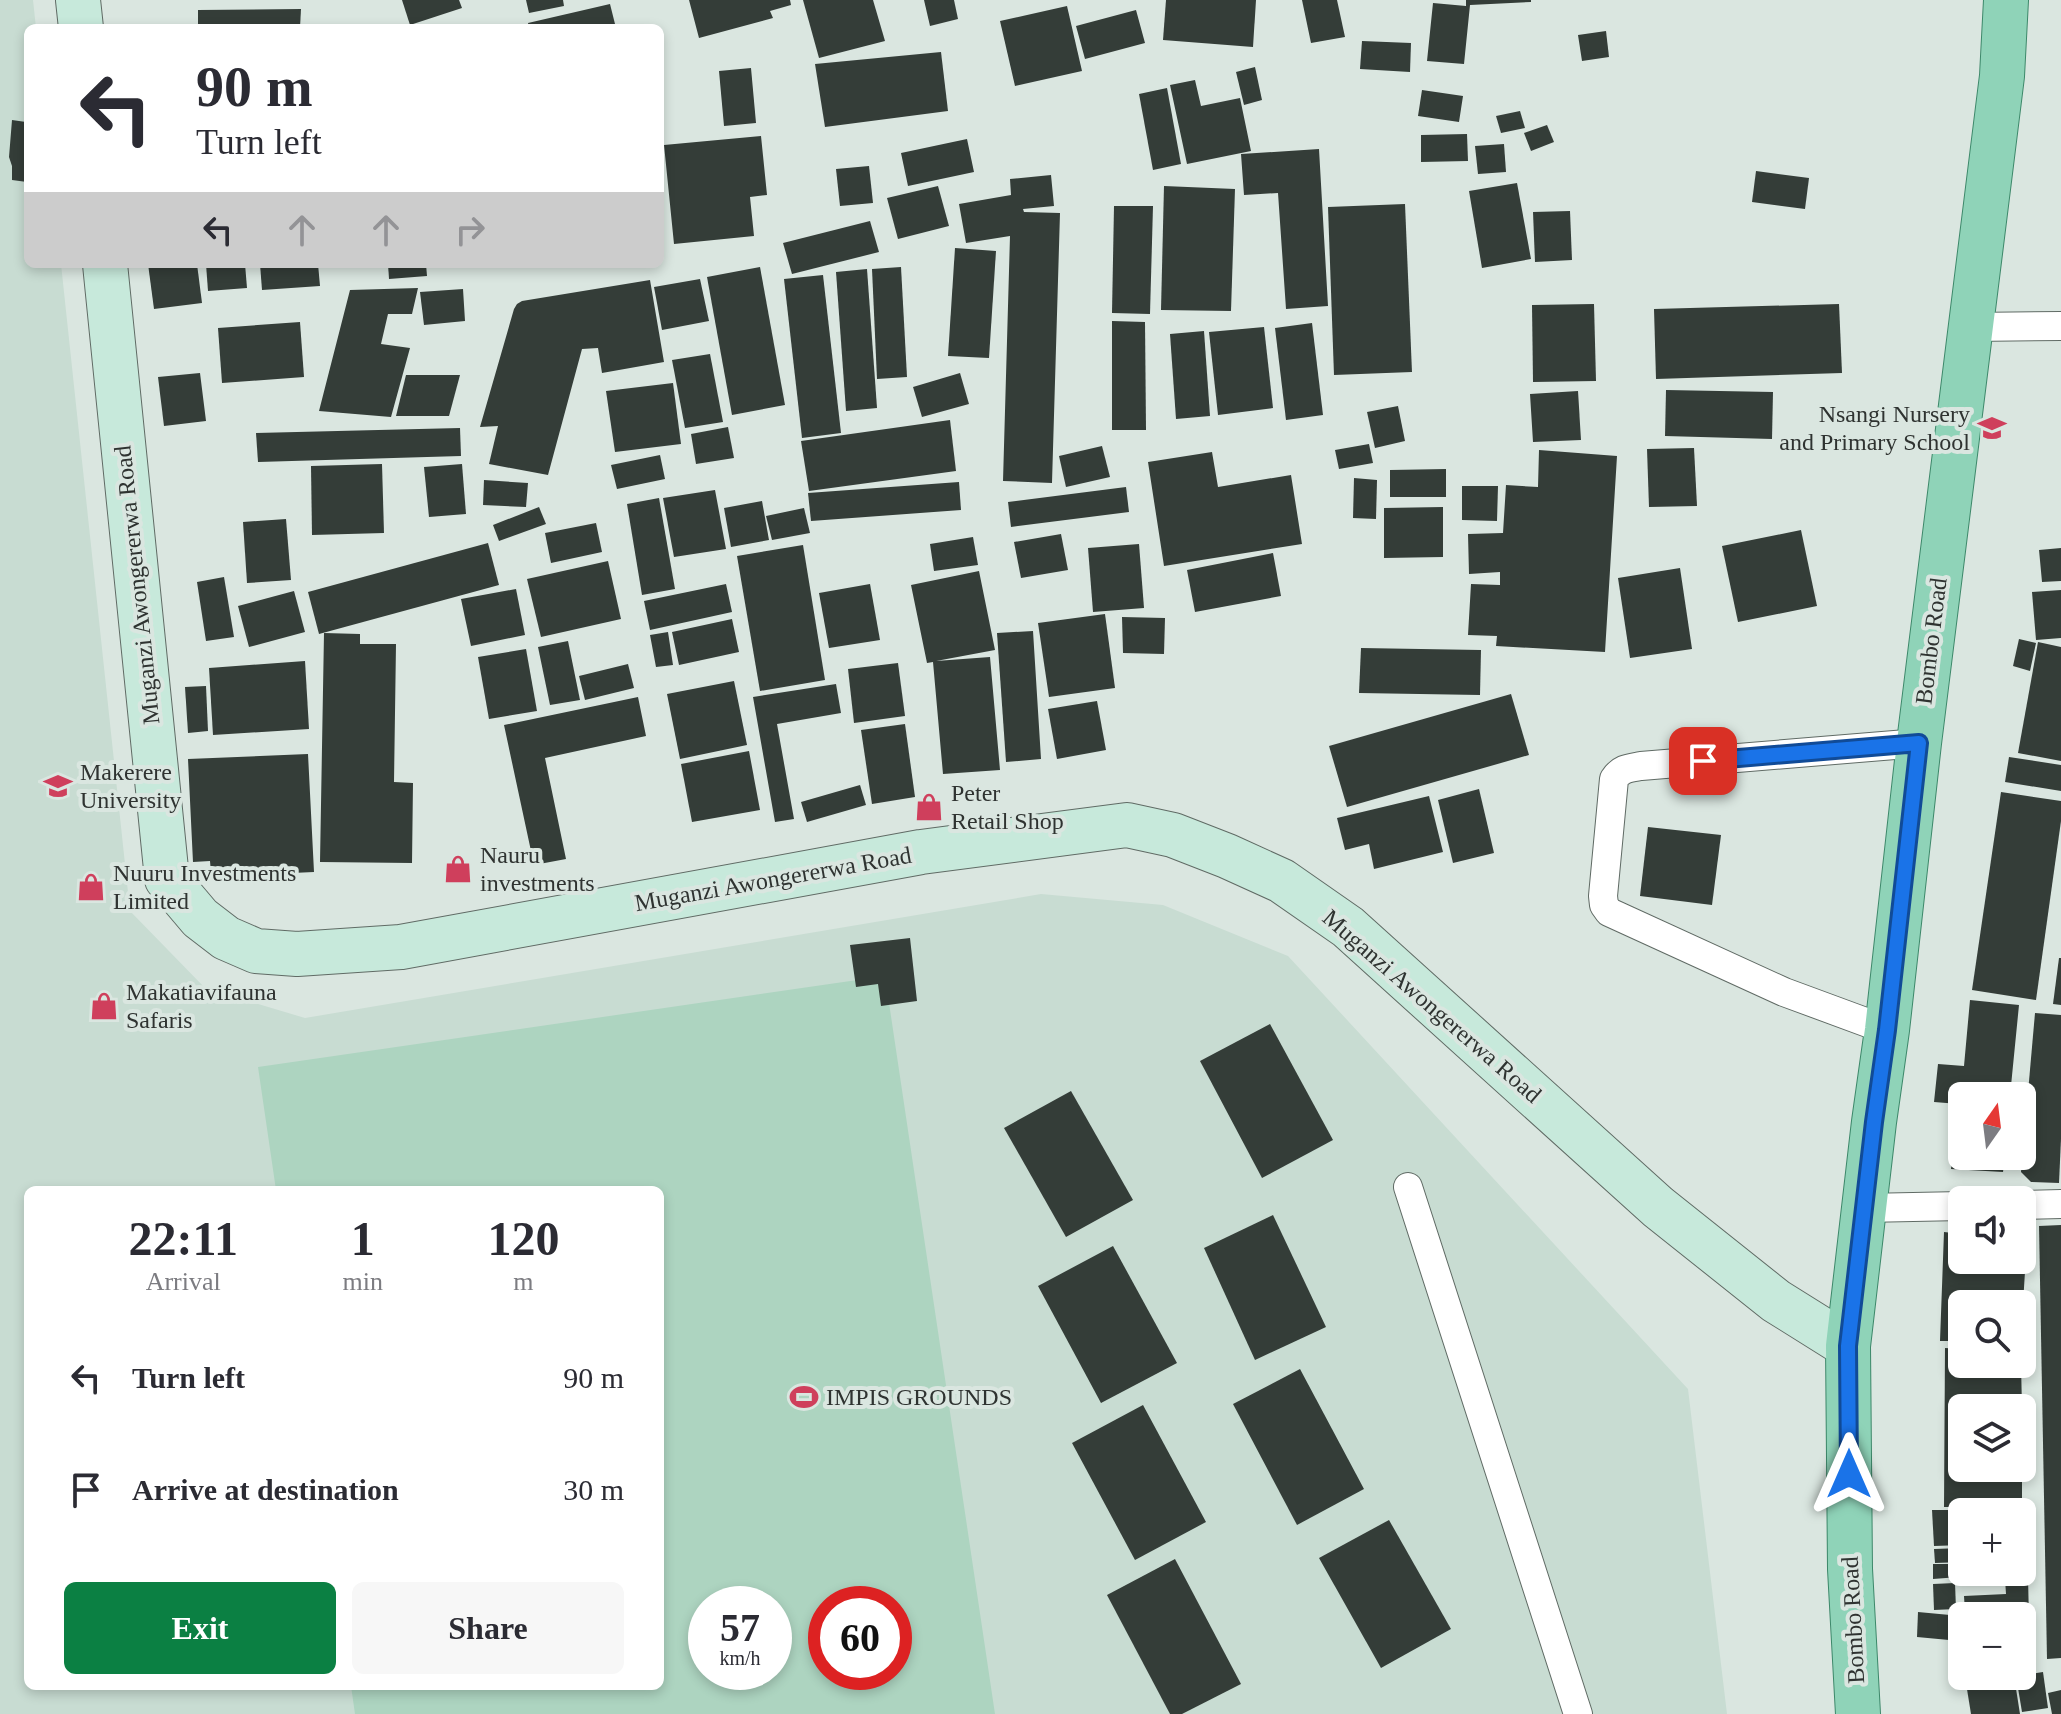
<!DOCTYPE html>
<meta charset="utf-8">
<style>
body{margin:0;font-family:"Times New Roman",serif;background:#f7f7f7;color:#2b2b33;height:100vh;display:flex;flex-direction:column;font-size:30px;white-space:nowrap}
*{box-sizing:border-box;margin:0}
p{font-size:26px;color:#7c7c81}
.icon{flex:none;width:44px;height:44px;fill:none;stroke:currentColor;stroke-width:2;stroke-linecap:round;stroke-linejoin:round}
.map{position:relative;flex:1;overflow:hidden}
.details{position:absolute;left:24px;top:1186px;width:640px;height:504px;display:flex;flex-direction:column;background:#fff;border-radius:12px;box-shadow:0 4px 12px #0003}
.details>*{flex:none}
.hud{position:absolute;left:24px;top:24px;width:640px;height:244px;border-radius:12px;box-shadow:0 4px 12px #0003;background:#fff;color:#2b2b33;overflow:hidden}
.needle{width:52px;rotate:14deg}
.tools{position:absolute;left:1948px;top:1082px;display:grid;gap:16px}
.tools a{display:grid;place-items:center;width:88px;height:88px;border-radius:12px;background:#fff;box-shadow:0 4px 12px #0003;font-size:40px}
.speed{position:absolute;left:688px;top:1586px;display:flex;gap:16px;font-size:40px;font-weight:700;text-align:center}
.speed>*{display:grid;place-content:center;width:104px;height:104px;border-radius:50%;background:#fff;box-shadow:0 4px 12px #0003;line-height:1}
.speed small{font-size:20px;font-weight:400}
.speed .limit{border:12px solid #d22;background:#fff;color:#111}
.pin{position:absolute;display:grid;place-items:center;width:68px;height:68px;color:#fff;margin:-34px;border-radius:16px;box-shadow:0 4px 12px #0006}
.me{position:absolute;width:88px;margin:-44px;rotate:0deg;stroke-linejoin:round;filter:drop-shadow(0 0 6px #0008)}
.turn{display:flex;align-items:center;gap:28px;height:168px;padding:0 40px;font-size:36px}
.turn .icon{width:104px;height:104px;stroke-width:2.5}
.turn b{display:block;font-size:56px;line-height:68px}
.lanes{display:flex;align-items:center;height:76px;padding:0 40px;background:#0003;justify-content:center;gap:40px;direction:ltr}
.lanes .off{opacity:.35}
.eta{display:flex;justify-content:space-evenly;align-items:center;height:136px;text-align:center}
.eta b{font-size:48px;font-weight:700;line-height:56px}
.primary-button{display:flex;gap:16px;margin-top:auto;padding:16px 40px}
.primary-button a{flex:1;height:92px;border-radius:12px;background:#0b8043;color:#fff;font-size:32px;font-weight:700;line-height:92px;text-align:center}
.primary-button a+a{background:#f7f7f7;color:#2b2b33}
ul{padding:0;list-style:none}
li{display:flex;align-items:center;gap:24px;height:112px;padding:0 40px}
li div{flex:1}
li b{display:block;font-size:30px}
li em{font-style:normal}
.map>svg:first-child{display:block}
.built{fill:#c8dcd2;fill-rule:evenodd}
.green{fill:#add4c0;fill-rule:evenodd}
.building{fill:#343d38}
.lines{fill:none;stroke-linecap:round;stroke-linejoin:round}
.lane-casing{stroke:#606b65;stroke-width:30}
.secondary-casing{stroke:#606b65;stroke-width:46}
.primary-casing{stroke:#3d886a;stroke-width:46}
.lane{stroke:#fff;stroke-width:28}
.secondary{stroke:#c7e9db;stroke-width:44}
.primary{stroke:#8fd3b8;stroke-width:44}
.route-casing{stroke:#114b97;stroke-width:20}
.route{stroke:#1a73e8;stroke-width:14}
.labels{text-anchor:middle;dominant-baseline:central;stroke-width:8;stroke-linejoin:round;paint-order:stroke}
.poi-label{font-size:24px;fill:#2f3331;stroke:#dae6e0;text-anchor:start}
.street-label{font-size:24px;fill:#2f3331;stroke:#dae6e0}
</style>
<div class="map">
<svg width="2061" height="1714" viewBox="0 0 2061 1714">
<rect width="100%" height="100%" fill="#dae6e0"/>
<path class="built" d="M0,0H33L36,28H28V264H61L130,911L205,988L305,1018L1041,894L1163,905L1288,956L1688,1389L1727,1714H0ZM28,1190H660V1686H28ZM706,1604H774V1672H706ZM826,1604H894V1672H826Z"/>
<path class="green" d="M885,976L995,1714H355L351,1686H660V1190H276L258,1067ZM706,1604H774V1672H706ZM826,1604H894V1672H826Z"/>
<g class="building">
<polygon points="402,0 459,0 462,8 410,25"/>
<polygon points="526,0 563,0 564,6 529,13"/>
<polygon points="689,0 790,0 791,5 770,11 773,18 699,38"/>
<polygon points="803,0 873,0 885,41 819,58"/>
<polygon points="924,0 954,0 958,19 930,26"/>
<polygon points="1166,0 1256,0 1253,47 1163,40"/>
<polygon points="1302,0 1337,0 1345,37 1311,43"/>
<polygon points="1466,0 1531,0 1531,2 1470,5 1464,64 1427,61 1433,3 1466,6"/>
<polygon points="610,4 616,28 529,28 528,23"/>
<polygon points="1067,6 1082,71 1015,86 1000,21"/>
<polygon points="301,9 300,28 198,28 198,10"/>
<polygon points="1136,10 1145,43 1085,59 1076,26"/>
<polygon points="1606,31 1609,57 1582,61 1578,35"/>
<polygon points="1362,41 1411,43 1410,72 1360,69"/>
<polygon points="941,52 948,111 825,127 815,64"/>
<polygon points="1255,67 1262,100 1244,105 1236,72"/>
<polygon points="751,68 756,123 724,126 719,71"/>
<polygon points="1195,80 1201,106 1240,98 1251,151 1187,164 1170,85"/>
<polygon points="1167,88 1181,164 1153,170 1139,94"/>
<polygon points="1422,90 1463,96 1459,122 1418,116"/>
<polygon points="1520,111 1525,128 1501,133 1496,116"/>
<polygon points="12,120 26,122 28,130 27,182 12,180 12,166 9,157"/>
<polygon points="1547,125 1554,142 1531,151 1524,133"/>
<polygon points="1467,134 1468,161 1421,162 1421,135"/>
<polygon points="761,136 767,195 750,197 754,236 674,244 664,145"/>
<polygon points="967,139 974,172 908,186 901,153"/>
<polygon points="1504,144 1506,172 1478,174 1475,146"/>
<polygon points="1319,149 1328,306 1286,309 1278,193 1244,195 1241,154"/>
<polygon points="869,166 873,203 840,206 836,169"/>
<polygon points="1756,171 1809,178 1805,209 1752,202"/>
<polygon points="1051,175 1054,206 1023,209 1024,212 1060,213 1052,483 1003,481 1010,236 966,243 959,204 1011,195 1010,179"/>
<polygon points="1517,183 1531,259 1482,268 1469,191"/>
<polygon points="938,186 949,226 898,239 887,198"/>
<polygon points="1164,186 1235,189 1231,311 1161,310"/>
<polygon points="1405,204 1412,372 1334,375 1328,207"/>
<polygon points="1114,206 1153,206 1150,314 1112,313"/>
<polygon points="1570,211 1572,260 1535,262 1533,212"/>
<polygon points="870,221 879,252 792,274 783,243"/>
<polygon points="955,248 996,251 989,358 948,356"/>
<polygon points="148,264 197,264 202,303 154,309"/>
<polygon points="206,264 245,264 247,288 208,291"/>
<polygon points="260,264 318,264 320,286 262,290"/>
<polygon points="388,264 426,264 427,276 389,279"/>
<polygon points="760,267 785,405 732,415 707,277"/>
<polygon points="901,267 907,377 877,379 872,269"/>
<polygon points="867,269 877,408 846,411 836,272"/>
<polygon points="823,275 841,433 802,438 784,279"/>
<polygon points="700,279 709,321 662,330 654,287"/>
<polygon points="650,280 664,362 602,373 598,348 582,349 548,475 489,464 498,426 480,427 514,309 517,304 522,301"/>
<polygon points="418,288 412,314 388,314 381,344 410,348 391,417 319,411 350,290"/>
<polygon points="463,289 465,321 424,325 420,292"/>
<polygon points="1594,304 1596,381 1533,382 1532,305"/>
<polygon points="1839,304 1842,373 1656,379 1654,309"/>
<polygon points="1112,321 1145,322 1146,430 1112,430"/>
<polygon points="300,322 304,377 222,383 218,328"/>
<polygon points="1312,323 1323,415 1286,420 1275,328"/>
<polygon points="1264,327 1273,408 1218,415 1209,332"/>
<polygon points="1204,331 1210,416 1176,419 1170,334"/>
<polygon points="710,354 723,422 685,428 672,360"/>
<polygon points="200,373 206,421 164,426 158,377"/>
<polygon points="960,373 969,404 922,417 913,387"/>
<polygon points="406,375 460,375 449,416 396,416"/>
<polygon points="673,383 681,444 615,452 606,391"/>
<polygon points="1666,390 1773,392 1772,439 1665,436"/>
<polygon points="1578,391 1581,440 1533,442 1530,394"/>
<polygon points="1398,406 1405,441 1375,448 1367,412"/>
<polygon points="950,420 956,471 809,491 801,441"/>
<polygon points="728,427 734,458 696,464 691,434"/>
<polygon points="460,428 461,456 258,462 256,433"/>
<polygon points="1369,444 1373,463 1339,469 1335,450"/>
<polygon points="1102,446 1110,477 1066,487 1059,456"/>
<polygon points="1694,448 1697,506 1649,507 1647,449"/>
<polygon points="1539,450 1617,456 1605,652 1496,646 1497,636 1468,635 1471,584 1500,585 1500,572 1469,574 1468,534 1503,533 1506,485 1538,487"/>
<polygon points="1212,452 1218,487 1291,475 1302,544 1164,566 1148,462"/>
<polygon points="660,455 665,479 617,489 611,465"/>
<polygon points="382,464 384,533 312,535 311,466"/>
<polygon points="462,464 466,514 429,517 424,467"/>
<polygon points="1446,469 1446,497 1390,497 1390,470"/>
<polygon points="1354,478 1377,480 1376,519 1353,518"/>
<polygon points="484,480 528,483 526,507 483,505"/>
<polygon points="959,482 961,510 811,521 808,493"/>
<polygon points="1462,486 1498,486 1497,521 1462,520"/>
<polygon points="1126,487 1129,512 1011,527 1008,502"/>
<polygon points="715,490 726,549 674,557 663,498"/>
<polygon points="659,498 675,589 642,595 627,504"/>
<polygon points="762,501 769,540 731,547 724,508"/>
<polygon points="539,507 546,524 499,541 493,525"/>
<polygon points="1443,507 1443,557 1384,558 1384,508"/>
<polygon points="804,508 810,533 772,540 766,516"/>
<polygon points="286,519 291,580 247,583 243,522"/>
<polygon points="596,523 602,552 551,563 545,533"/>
<polygon points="1801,530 1817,606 1738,622 1722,546"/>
<polygon points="1061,534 1068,570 1021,578 1014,542"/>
<polygon points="973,537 978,565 934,571 930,544"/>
<polygon points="488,543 499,585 319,634 308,592"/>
<polygon points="1139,544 1144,608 1093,612 1088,548"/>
<polygon points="803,545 825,680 760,691 737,556"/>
<polygon points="2061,548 2061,581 2042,582 2039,550"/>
<polygon points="1273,553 1281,596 1195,612 1187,570"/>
<polygon points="608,561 621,619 541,637 527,579"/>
<polygon points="1680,568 1692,649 1630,658 1618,578"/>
<polygon points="979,571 995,650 936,661 990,657 1000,770 943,774 933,662 927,663 911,585"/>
<polygon points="224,577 234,637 206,641 197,582"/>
<polygon points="726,584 732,612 650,630 644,601"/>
<polygon points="870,584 880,640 829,648 819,593"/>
<polygon points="516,589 525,635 471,646 461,599"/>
<polygon points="2061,590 2061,638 2036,640 2032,592"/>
<polygon points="294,591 305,632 249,647 238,606"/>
<polygon points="1105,614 1115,688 1049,697 1038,623"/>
<polygon points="1122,617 1165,618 1164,654 1123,653"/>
<polygon points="732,619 739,652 679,665 672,632"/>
<polygon points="1033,631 1041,759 1006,762 997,633"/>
<polygon points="668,632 673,665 656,667 650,635"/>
<polygon points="324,633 360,634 360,644 396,644 394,782 413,783 412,863 320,862"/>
<polygon points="2019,639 2036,643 2030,671 2013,666"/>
<polygon points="568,641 580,700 550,705 538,647"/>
<polygon points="2038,642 2061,647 2061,761 2018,753"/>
<polygon points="1361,648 1481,650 1480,695 1359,693"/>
<polygon points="526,649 537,711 489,719 478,657"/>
<polygon points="305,661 309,729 213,735 209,668"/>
<polygon points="898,663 905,716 854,723 848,669"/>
<polygon points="628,664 634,688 585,700 579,676"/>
<polygon points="734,681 747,745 680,759 667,694"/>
<polygon points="836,684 841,713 777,724 794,819 775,822 753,697"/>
<polygon points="206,686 208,731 188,733 185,687"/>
<polygon points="1511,694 1529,755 1347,807 1329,746"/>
<polygon points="638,697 646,736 545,758 566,859 534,865 504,725"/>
<polygon points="1097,701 1106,750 1057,759 1048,709"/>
<polygon points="905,724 915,797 872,804 861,730"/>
<polygon points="749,751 760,810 692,822 681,764"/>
<polygon points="308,754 314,872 246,875 246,871 211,873 210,861 193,862 188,759"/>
<polygon points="2009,757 2061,765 2061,791 2005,782"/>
<polygon points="860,785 866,805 807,822 801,802"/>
<polygon points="1479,789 1494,853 1453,863 1438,800"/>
<polygon points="2001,792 2061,801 2061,821 2036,1000 1972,990"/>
<polygon points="1429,796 1443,852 1374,869 1369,844 1345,850 1337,818"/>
<polygon points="1648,827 1721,835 1712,905 1640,896"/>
<polygon points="910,938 917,1001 881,1006 878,984 856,987 850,945"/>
<polygon points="2059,958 2061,958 2061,1005 2053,1004"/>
<polygon points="1970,1000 2019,1005 2010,1096 1962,1096 1962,1156 2005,1156 2003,1172 1951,1169 1959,1104 1934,1102 1938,1064 1964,1066"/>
<polygon points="2035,1013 2061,1015 2061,1139 2059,1183 2031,1182 2021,1172"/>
<polygon points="1270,1024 1333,1140 1262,1178 1200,1061"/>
<polygon points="1071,1091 1133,1200 1066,1237 1004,1128"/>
<polygon points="1273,1215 1326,1327 1255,1360 1204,1248"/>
<polygon points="2061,1225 2061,1658 2047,1659 2039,1226"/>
<polygon points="1944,1232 1962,1234 1962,1260 2022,1260 2022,1239 2027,1239 2023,1304 1962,1304 1962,1341 1940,1341"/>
<polygon points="1113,1246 1177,1363 1101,1403 1038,1286"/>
<polygon points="1945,1348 1962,1349 1962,1364 2021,1364 2022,1408 1962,1408 1962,1468 2022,1468 2022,1507 1944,1507"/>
<polygon points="1300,1369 1364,1489 1297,1525 1233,1404"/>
<polygon points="1143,1405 1206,1522 1135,1560 1072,1443"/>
<polygon points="2026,1508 2028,1543 2022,1543 2022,1512 1996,1512 1996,1509"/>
<polygon points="1932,1510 1962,1510 1962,1545 1934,1546"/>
<polygon points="1389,1520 1451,1629 1381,1668 1319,1558"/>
<polygon points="2022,1547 2029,1547 2031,1573 2022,1573"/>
<polygon points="1962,1548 1962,1562 1935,1563 1934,1549"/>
<polygon points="1175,1559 1241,1684 1182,1714 1170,1714 1107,1595"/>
<polygon points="1933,1564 1959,1564 1959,1577 1933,1579"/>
<polygon points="1962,1572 1990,1572 1990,1582 1962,1584"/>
<polygon points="2028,1577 2029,1620 2022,1621 2022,1616 2007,1616 2005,1610 2005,1616 1984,1616 1984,1611 1965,1612 1964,1596 2006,1594 2005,1579"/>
<polygon points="1955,1583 1956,1609 1934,1610 1933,1584"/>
<polygon points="1918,1612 1950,1615 1949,1640 1917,1637"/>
<polygon points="2043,1672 2048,1708 2022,1712 2016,1676"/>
<polygon points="2011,1676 2014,1676 2020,1714 1971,1714 1966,1683"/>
<polygon points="2061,1690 2061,1714 2052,1714 2048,1693"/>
</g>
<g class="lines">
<defs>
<g id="lane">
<polyline points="1970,327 2061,326"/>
<path d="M1887,1030L1784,992L1609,912L1604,905L1603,896L1614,779C1621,768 1630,768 1641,766L1919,743"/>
<polyline points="1408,1187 1578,1714"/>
<polyline points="2022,1205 2061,1204"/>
<polyline points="1864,1208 1962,1206"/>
</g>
<g id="secondary">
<polyline points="78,0 81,28"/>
<polyline points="105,264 167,879 200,918 226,938 256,951 297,954 401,947 921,852 1127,825 1173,835 1227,856 1282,881 1348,927 1658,1207 1776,1301 1848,1346"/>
</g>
<polyline id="primary" points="1858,1714 1850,1569 1848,1346 1874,1122 1887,1030 1919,743 2002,76 2006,0"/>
</defs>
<use href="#lane" class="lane-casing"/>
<use href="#secondary" class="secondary-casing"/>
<use href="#primary" class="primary-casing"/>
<use href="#lane" class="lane"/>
<use href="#secondary" class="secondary"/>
<use href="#primary" class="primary"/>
</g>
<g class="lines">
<defs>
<polyline id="route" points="1703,761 1919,743 1887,1030 1874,1122 1848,1346 1849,1474"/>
</defs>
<use href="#route" class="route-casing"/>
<use href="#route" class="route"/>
</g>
<defs>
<symbol id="school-bare" viewBox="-9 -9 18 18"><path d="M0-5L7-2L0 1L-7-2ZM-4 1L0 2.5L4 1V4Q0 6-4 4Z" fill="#cf3f5c" stroke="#dae6e0" stroke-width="2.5" paint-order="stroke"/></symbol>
<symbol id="university-bare" viewBox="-9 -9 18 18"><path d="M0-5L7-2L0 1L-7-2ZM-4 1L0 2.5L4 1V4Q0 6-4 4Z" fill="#cf3f5c" stroke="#dae6e0" stroke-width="2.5" paint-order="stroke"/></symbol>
<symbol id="shop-bare" viewBox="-9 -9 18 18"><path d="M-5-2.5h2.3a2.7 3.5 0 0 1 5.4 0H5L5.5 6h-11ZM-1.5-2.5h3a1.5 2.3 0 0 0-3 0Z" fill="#cf3f5c" stroke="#dae6e0" stroke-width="2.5" paint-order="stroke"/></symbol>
<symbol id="stadium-bare" viewBox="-9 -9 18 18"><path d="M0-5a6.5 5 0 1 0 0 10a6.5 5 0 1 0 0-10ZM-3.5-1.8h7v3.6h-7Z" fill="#cf3f5c" stroke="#dae6e0" stroke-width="2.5" paint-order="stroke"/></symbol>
</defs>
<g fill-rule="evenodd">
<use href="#school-bare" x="1972" y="408" width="40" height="40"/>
<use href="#university-bare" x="38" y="766" width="40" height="40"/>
<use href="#shop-bare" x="909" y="787" width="40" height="40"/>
<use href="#shop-bare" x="438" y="849" width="40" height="40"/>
<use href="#shop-bare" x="71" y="867" width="40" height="40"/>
<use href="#shop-bare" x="84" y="986" width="40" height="40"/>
<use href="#stadium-bare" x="784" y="1377" width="40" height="40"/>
</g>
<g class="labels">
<g class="poi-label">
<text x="1970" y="414" text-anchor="end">Nsangi Nursery<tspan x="1970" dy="28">and Primary School</tspan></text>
<text x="80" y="772">Makerere<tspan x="80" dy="28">University</tspan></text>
<text x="951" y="793">Peter<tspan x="951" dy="28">Retail Shop</tspan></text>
<text x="480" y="855">Nauru<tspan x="480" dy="28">investments</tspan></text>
<text x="113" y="873">Nuuru Investments<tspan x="113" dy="28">Limited</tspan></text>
<text x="126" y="992">Makatiavifauna<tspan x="126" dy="28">Safaris</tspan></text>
<text x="826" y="1397">IMPIS GROUNDS</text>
</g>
<g class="street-label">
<text transform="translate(137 585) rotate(-96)">Muganzi Awongererwa Road</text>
<text transform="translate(1931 641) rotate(-83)">Bombo Road</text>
<text transform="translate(773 879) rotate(-10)">Muganzi Awongererwa Road</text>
<text transform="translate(1432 1006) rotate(41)">Muganzi Awongererwa Road</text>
<text transform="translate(1853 1620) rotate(-93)">Bombo Road</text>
</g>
</g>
</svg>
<div class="tools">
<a><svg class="needle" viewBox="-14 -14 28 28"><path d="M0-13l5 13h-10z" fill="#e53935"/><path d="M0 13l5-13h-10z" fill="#7c7c81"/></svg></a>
<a><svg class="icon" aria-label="sound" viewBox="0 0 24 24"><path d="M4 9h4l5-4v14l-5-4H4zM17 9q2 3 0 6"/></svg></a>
<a><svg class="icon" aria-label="search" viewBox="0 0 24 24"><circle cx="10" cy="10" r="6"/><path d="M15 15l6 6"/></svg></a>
<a><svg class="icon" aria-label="layers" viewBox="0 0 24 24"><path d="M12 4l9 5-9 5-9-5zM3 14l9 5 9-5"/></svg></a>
<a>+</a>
<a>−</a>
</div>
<div class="speed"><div>57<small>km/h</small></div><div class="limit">60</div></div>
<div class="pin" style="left:1703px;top:761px;background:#d93025"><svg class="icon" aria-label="arrive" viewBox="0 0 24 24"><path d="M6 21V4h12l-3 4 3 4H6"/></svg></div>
<svg class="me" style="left:1849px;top:1474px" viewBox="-20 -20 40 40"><path d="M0-17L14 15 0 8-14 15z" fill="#1a73e8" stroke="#fff" stroke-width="4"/></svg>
<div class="hud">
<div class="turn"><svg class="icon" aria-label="left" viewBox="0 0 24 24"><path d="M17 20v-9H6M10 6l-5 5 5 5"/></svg><div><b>90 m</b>Turn left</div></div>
<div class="lanes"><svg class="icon" aria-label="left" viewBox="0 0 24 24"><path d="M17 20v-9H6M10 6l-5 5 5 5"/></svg><svg class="icon off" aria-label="ahead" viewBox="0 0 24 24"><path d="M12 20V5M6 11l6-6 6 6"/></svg><svg class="icon off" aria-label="ahead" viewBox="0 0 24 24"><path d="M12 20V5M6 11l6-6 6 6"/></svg><svg class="icon off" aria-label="right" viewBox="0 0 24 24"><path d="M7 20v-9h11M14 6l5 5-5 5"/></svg></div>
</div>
<section class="details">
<div class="eta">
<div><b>22:11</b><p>Arrival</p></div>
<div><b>1</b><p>min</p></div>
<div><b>120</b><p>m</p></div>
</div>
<ul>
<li><svg class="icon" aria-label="left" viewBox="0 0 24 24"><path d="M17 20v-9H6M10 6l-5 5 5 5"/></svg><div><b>Turn left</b></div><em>90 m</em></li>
<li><svg class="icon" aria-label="arrive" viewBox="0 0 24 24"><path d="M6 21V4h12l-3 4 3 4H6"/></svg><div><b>Arrive at destination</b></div><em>30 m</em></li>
</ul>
<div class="primary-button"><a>Exit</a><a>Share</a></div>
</section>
</div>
